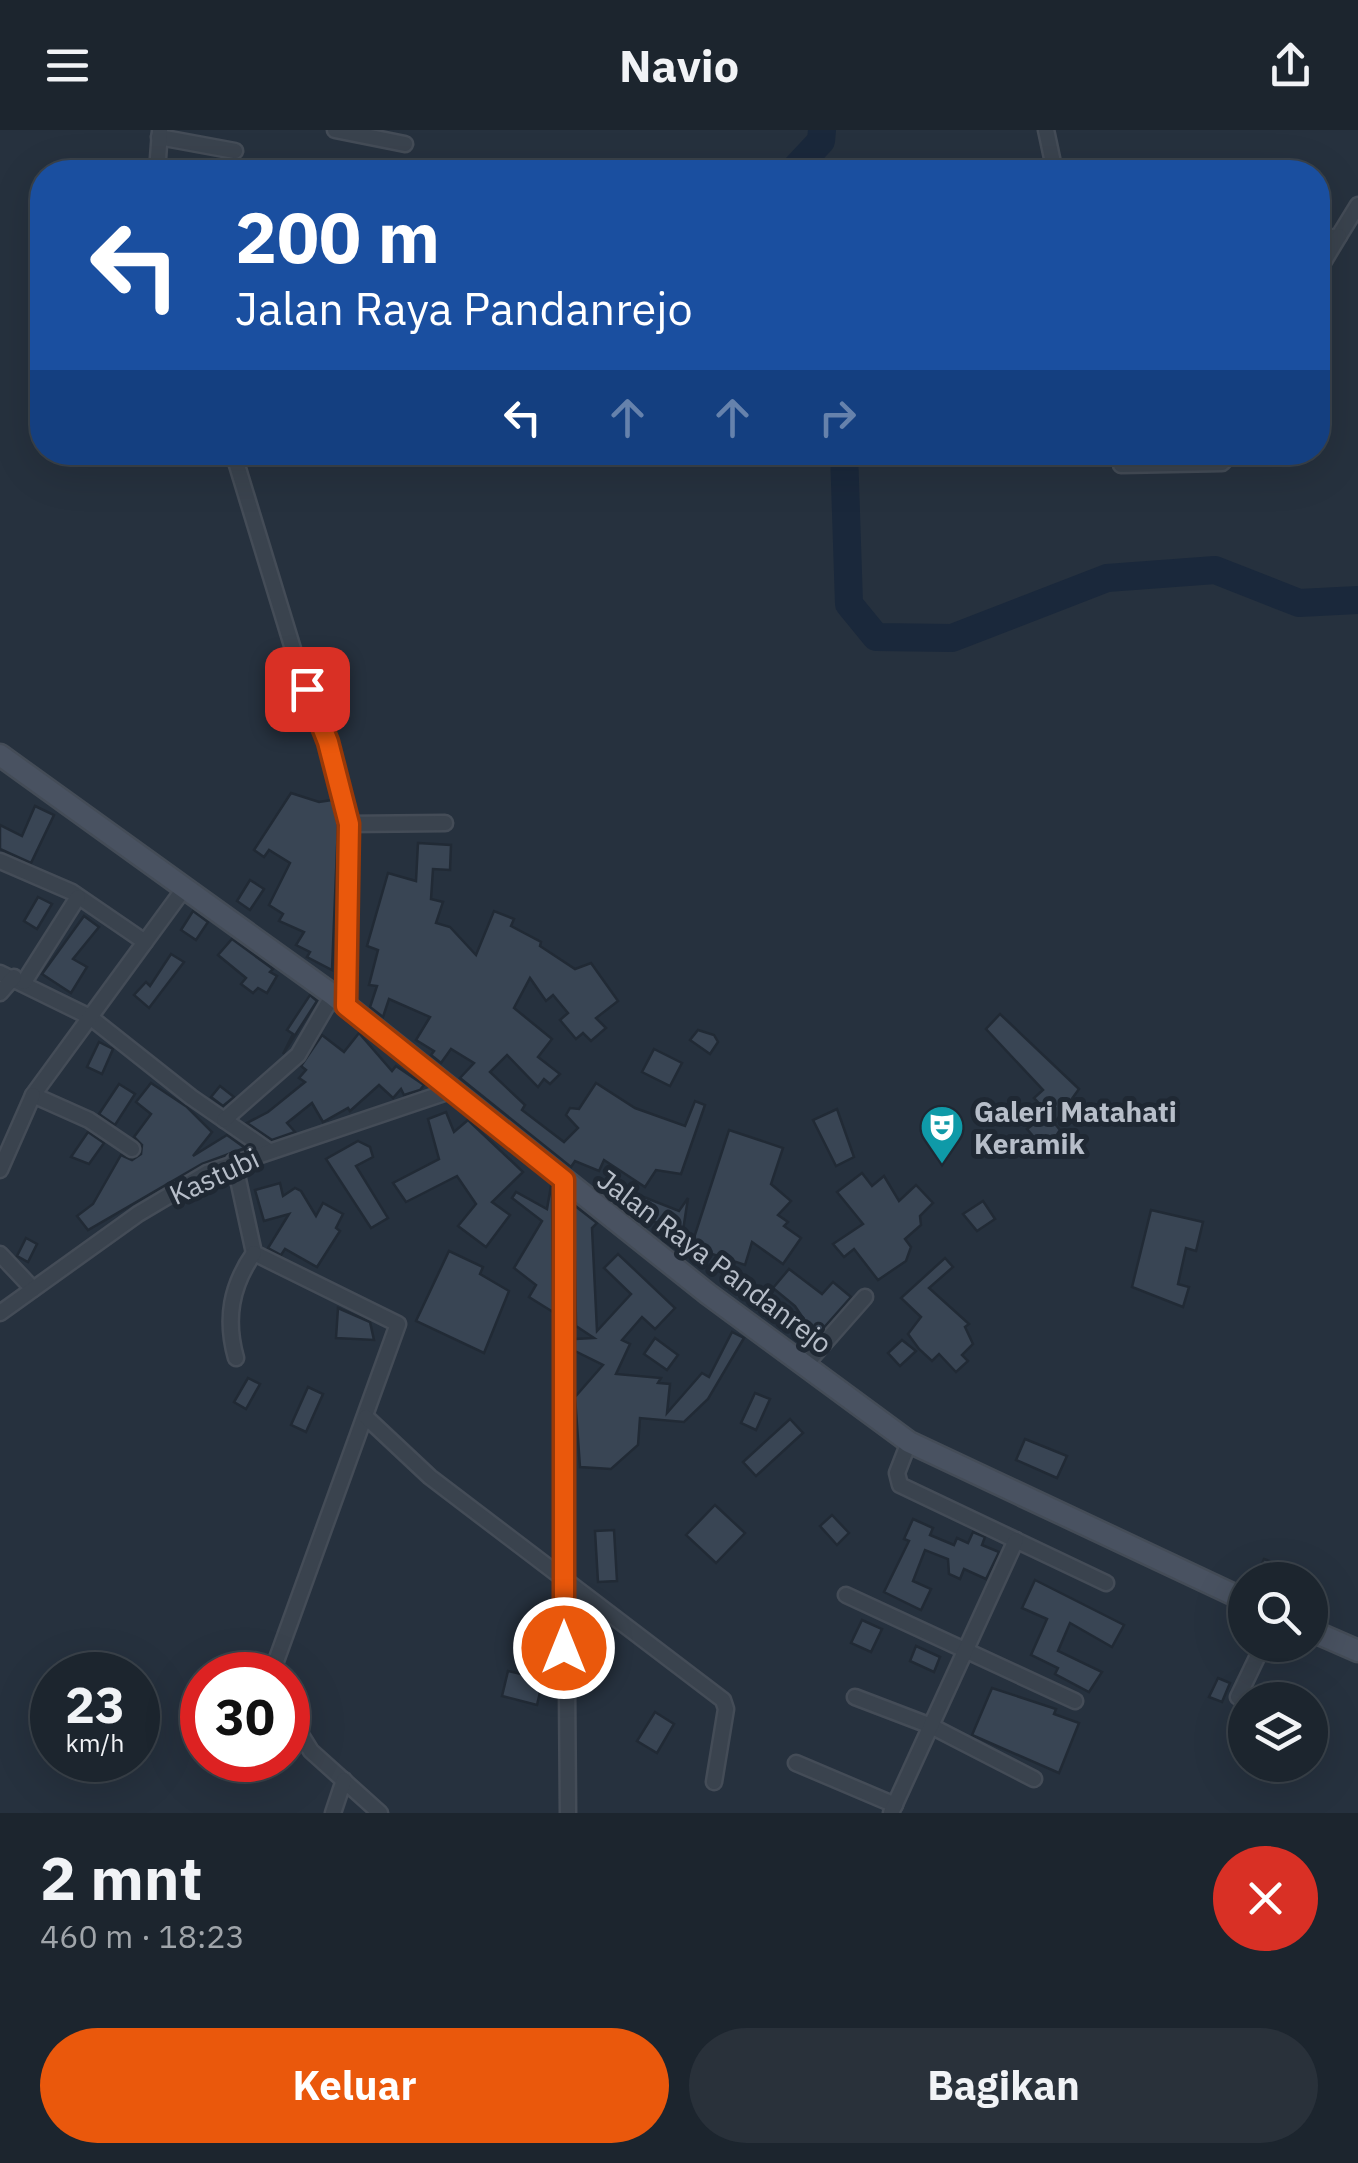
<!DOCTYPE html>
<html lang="id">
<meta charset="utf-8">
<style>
body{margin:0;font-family:"IBM Plex Sans",sans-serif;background:#29313a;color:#f1f3f6;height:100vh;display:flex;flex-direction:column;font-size:38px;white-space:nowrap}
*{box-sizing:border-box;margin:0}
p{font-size:32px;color:#a0a5aa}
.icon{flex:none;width:55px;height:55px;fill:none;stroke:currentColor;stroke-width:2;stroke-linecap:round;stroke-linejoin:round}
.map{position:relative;height:1683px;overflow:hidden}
.side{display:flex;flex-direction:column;background:#1c252e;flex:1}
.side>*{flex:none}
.hud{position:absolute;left:30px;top:30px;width:1300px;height:305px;border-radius:40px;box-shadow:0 10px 40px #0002,0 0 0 2px #3a424a;background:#1a4fa0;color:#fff;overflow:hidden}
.controls{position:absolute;left:1228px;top:1432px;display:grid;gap:20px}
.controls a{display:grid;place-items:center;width:100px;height:100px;border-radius:50%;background:#1c252e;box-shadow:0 10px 40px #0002,0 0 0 2px #3a424a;font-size:50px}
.speed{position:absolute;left:30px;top:1522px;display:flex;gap:20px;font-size:50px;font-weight:700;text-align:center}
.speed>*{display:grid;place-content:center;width:130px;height:130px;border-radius:50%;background:#1c252e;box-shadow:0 10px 40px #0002,0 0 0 2px #3a424a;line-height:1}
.speed small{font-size:25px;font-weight:400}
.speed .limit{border:15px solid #d22;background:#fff;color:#111}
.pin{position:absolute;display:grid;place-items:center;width:85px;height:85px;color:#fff;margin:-42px;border-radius:20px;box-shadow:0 5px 15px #0006}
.me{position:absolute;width:110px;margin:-55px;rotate:0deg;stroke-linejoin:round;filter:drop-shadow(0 0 8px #0008)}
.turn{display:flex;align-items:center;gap:35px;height:210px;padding:0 40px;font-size:45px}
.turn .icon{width:130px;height:130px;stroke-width:2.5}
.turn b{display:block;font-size:70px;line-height:85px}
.lanes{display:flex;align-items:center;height:95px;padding:0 40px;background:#0003;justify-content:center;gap:50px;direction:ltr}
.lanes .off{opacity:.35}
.round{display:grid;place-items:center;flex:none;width:105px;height:105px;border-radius:52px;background:#29313a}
.overview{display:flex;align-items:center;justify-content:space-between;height:170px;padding:0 40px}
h1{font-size:60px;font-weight:800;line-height:75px}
.primary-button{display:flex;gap:20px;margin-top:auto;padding:20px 40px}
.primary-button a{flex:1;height:115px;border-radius:60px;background:#ea580c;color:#fff;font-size:40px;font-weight:800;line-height:115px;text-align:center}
.primary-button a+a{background:#29313a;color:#f1f3f6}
header{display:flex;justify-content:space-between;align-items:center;height:130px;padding:0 40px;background:#1c252e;font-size:45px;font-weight:800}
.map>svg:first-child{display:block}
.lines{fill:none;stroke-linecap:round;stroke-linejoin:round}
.river{stroke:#1a283b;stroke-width:28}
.building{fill:#394554;stroke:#212a35;stroke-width:2.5}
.street-casing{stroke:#444c57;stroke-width:19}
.secondary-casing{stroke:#444c57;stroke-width:25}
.street{stroke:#3a434e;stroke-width:14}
.secondary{stroke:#495261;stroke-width:20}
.route-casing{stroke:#983908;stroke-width:25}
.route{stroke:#ea580c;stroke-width:18}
.labels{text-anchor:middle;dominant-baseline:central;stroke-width:10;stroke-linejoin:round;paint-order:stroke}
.poi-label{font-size:28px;font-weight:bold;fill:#b7bec9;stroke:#1f2833;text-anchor:start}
.street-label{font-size:28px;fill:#b7bec9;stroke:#1f2833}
</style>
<header><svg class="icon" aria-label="menu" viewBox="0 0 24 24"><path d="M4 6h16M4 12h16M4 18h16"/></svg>Navio<svg class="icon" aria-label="share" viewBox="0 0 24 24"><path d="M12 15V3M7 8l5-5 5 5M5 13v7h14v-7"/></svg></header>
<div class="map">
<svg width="1358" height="1683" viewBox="0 0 1358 1683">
<rect width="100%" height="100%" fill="#26313e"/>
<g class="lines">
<g class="river">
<polyline points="792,42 821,11 822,0"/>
<polyline points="844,322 849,474 876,507 952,508 1107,448 1215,440 1299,473 1358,470"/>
</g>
</g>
<g class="building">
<polygon points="291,663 319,672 332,670 338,695 332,840 307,827 310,822 296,815 304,802 279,791 283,784 269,775 290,733 269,720 264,727 254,720"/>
<polygon points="35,676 54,685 31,733 0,719 0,695 22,706"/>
<polygon points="418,713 451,715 450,740 433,739 431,769 443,772 436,793 450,797 476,825 494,781 514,789 511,796 541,812 540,816 575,839 591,833 618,871 596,888 606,898 591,911 583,903 576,909 560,890 568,883 553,865 546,871 530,848 514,878 552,909 538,927 560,944 550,954 544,949 538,957 507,925 490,942 525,975 522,980 564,1012 578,998 566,985 570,978 579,979 596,953 635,978 685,996 695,971 705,975 681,1044 656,1040 645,1057 604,1030 599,1041 575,1031 571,1037 460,948 474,933 451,919 441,933 431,925 434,921 416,910 430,887 389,869 383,887 370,877 377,856 369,855 378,820 367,816 388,743 416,751"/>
<polygon points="250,750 264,759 250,780 237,771"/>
<polygon points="38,767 52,774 37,799 24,791"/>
<polygon points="193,781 208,792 196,810 181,800"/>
<polygon points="84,786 99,797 73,829 87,837 71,863 42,844"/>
<polygon points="232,809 273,839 270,842 277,846 267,863 258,858 253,863 241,854 246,848 218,825"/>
<polygon points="171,824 184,832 149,878 134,865 146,852 150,856"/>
<polygon points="310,865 317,871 283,924 293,904 287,900"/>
<polygon points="1000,884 1079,959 1056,991 1034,968 1043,960 986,899"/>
<polygon points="698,900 714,905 718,912 710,924 690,910"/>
<polygon points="359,903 392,941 396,936 424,955 420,960 404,965 401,959 393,968 379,955 350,981 348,978 323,992 312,973 287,993 295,1002 272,1010 247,993 268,982 305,952 299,948 306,940 301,936 322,905 344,922"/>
<polygon points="99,912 113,919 102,944 87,937"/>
<polygon points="654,919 682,933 670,956 642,942"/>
<polygon points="151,953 187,977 212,1002 193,1026 227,1005 245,1018 202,1034 88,1100 77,1086 93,1074 121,1025 132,1030 141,1024 142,1015 134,1007 151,984 136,972"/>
<polygon points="119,954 135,964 115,995 99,984"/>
<polygon points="220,956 234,967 223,976 211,967"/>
<polygon points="837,979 854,1027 836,1036 813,990"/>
<polygon points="446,982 454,1002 468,990 523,1042 492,1072 510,1085 486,1117 458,1096 476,1074 457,1046 406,1072 393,1053 439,1029 428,989"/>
<polygon points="1047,984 1060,1000 1046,1021 1027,999"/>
<polygon points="729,1000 783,1018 771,1054 791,1071 778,1085 788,1092 784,1096 801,1108 783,1134 752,1112 745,1135 691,1117"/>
<polygon points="88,1002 104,1013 89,1034 71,1027"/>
<polygon points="358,1011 370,1017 373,1027 356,1036 388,1088 371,1098 326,1029"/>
<polygon points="862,1043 872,1056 884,1046 899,1071 916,1055 933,1073 920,1086 921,1095 905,1109 911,1117 906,1131 878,1150 854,1119 844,1127 833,1114 863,1094 837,1062"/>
<polygon points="280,1053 283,1066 295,1058 301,1061 316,1086 323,1073 343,1084 336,1098 340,1101 317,1137 285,1119 281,1125 268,1118 289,1084 264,1091 255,1060"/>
<polygon points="551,1056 552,1058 553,1182 529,1167 536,1155 514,1138 542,1091 512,1068 516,1062 547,1079"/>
<polygon points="631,1062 679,1081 688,1068 680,1120 663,1111 671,1095 634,1088 622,1078"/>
<polygon points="983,1071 995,1089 977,1101 963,1084"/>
<polygon points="574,1075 597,1093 592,1098 597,1201 631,1164 604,1138 618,1124 675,1178 655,1199 642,1187 622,1210 630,1214 616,1244 661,1248 658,1253 670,1254 667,1283 702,1243 709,1247 732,1202 744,1208 708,1269 684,1292 640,1288 638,1315 611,1339 580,1337 575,1267 603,1235 575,1221 575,1209 594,1208 576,1196"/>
<polygon points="1151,1080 1203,1092 1196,1121 1186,1118 1178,1154 1189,1157 1183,1177 1132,1157"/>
<polygon points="26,1108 37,1114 28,1132 17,1126"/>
<polygon points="449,1121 483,1137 480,1144 509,1161 484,1223 416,1191"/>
<polygon points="945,1128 953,1137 929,1158 969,1194 965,1197 973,1214 962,1225 968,1231 956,1242 939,1224 932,1231 919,1219 908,1204 921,1187 901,1168"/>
<polygon points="789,1139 822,1164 833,1152 851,1167 812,1211 795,1197 803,1188 795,1176 773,1158"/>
<polygon points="338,1178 370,1192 374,1210 336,1208"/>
<polygon points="655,1208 678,1225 667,1240 644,1224"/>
<polygon points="902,1210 916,1221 900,1236 888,1223"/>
<polygon points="248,1248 260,1254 246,1279 234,1272"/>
<polygon points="308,1257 323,1264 306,1302 291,1295"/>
<polygon points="755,1263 770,1269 756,1300 741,1293"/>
<polygon points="790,1289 803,1303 756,1346 743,1332"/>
<polygon points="1025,1309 1067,1326 1057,1348 1016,1330"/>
<polygon points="715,1375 745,1403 716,1433 686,1405"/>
<polygon points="832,1385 849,1403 837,1415 820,1396"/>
<polygon points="913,1389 933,1398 930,1405 954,1415 957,1408 968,1413 973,1402 985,1407 982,1415 999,1422 986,1449 964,1439 960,1449 949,1444 948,1429 925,1420 913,1451 931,1459 921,1480 884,1462 909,1411 904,1409"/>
<polygon points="614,1400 617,1451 598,1452 595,1401"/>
<polygon points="1264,1429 1279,1435 1275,1447 1259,1440"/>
<polygon points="1035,1450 1124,1495 1112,1517 1070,1493 1058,1521 1102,1542 1089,1562 1055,1544 1058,1538 1031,1525 1047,1489 1022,1478"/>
<polygon points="862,1490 882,1499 871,1522 851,1513"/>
<polygon points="916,1516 940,1527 934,1542 910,1531"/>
<polygon points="508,1541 543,1549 537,1575 502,1566"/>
<polygon points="1218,1548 1230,1553 1222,1572 1209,1567"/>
<polygon points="992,1558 1056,1579 1054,1584 1079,1593 1059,1643 972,1605"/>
<polygon points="655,1582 674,1594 657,1623 637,1611"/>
</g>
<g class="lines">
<defs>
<g id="street">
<polyline points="335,0 405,14"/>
<polyline points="1046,0 1055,42"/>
<polyline points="159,7 235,21"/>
<polyline points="157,42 160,1"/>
<polyline points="1318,110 1339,106 1358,75"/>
<polyline points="1318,141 1339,106"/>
<polyline points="233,322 297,532 328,612 349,694 346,877"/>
<polyline points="1121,335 1222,333 1232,322"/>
<polyline points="349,694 445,693"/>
<polyline points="0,731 72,762 145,812"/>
<polyline points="0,843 90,887 191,967 269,1021"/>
<polyline points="24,852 78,767"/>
<polyline points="0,863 14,847"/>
<polyline points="224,990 298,925 333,865"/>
<polyline points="132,1019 89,990 33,965 186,756"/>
<polyline points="234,1031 254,1123 398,1194 271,1545"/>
<polyline points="0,1040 33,965"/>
<polyline points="563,1049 568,1683"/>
<polyline points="0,1124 33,1159"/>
<polyline points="0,1183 138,1084 207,1043 453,960"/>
<path d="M236,1228C225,1189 231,1156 254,1123"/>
<polyline points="806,1234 865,1167"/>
<polyline points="366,1287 430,1347 723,1570 726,1579 714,1652"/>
<polyline points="909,1312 897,1343 900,1355 1106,1453"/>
<polyline points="846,1465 1075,1571"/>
<polyline points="855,1567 931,1596 1034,1649"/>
<polyline points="1238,1567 1263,1515"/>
<polyline points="288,1584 311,1621 380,1683"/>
<polyline points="796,1633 895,1675"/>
<polyline points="333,1683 344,1650"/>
<polyline points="891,1683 1016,1410"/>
</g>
<g id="secondary">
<polyline points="0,625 333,865 708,1164 909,1312 1245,1470"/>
<polyline points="1310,1500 1358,1521"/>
</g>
</defs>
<use href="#street" class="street-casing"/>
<use href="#secondary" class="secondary-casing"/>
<use href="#street" class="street"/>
<use href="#secondary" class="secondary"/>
</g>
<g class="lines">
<defs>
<polyline id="route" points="307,559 328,612 349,694 346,876 564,1050 564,1518"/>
</defs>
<use href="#route" class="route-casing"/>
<use href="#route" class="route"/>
</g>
<defs>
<symbol id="theatre-pin" viewBox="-11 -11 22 30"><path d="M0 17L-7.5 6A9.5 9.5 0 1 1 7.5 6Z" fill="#0f9aa8" stroke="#1f2833"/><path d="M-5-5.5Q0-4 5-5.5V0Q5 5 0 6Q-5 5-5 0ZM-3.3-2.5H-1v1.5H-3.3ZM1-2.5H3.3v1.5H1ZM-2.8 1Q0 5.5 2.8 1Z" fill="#fff"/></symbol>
</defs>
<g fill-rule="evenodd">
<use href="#theatre-pin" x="917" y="972" width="50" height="68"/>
</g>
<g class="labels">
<g class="poi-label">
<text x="974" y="981">Galeri Matahati<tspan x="974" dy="32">Keramik</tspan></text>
</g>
<g class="street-label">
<text transform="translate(214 1046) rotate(-25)">Kastubi</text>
<text transform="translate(715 1131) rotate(37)">Jalan Raya Pandanrejo</text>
</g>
</g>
</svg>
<div class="controls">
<a><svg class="icon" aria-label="search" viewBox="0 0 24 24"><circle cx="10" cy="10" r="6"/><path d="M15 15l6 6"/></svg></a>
<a><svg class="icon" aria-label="layers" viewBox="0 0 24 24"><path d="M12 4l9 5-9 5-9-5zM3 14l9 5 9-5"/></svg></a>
</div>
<div class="speed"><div>23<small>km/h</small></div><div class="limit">30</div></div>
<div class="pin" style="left:307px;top:559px;background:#d93025"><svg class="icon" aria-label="arrive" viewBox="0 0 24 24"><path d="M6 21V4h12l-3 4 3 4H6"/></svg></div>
<svg class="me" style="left:564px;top:1518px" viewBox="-20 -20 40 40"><circle r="17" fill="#ea580c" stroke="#fff" stroke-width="3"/><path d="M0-11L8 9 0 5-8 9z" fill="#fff"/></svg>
<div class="hud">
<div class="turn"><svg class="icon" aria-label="left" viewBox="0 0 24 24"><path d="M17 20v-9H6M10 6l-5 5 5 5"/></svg><div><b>200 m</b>Jalan Raya Pandanrejo</div></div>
<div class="lanes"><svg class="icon" aria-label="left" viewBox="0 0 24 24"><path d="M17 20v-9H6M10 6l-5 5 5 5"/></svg><svg class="icon off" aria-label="ahead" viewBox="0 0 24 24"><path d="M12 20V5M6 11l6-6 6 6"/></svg><svg class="icon off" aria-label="ahead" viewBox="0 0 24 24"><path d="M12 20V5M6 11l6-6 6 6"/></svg><svg class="icon off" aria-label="right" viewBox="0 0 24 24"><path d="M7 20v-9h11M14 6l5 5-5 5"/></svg></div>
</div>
</div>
<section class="side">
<div class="overview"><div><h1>2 mnt</h1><p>460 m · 18:23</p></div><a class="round" style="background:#d93025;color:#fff"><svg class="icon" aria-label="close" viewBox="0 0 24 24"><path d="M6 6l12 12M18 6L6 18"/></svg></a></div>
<div class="primary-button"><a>Keluar</a><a>Bagikan</a></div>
</section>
